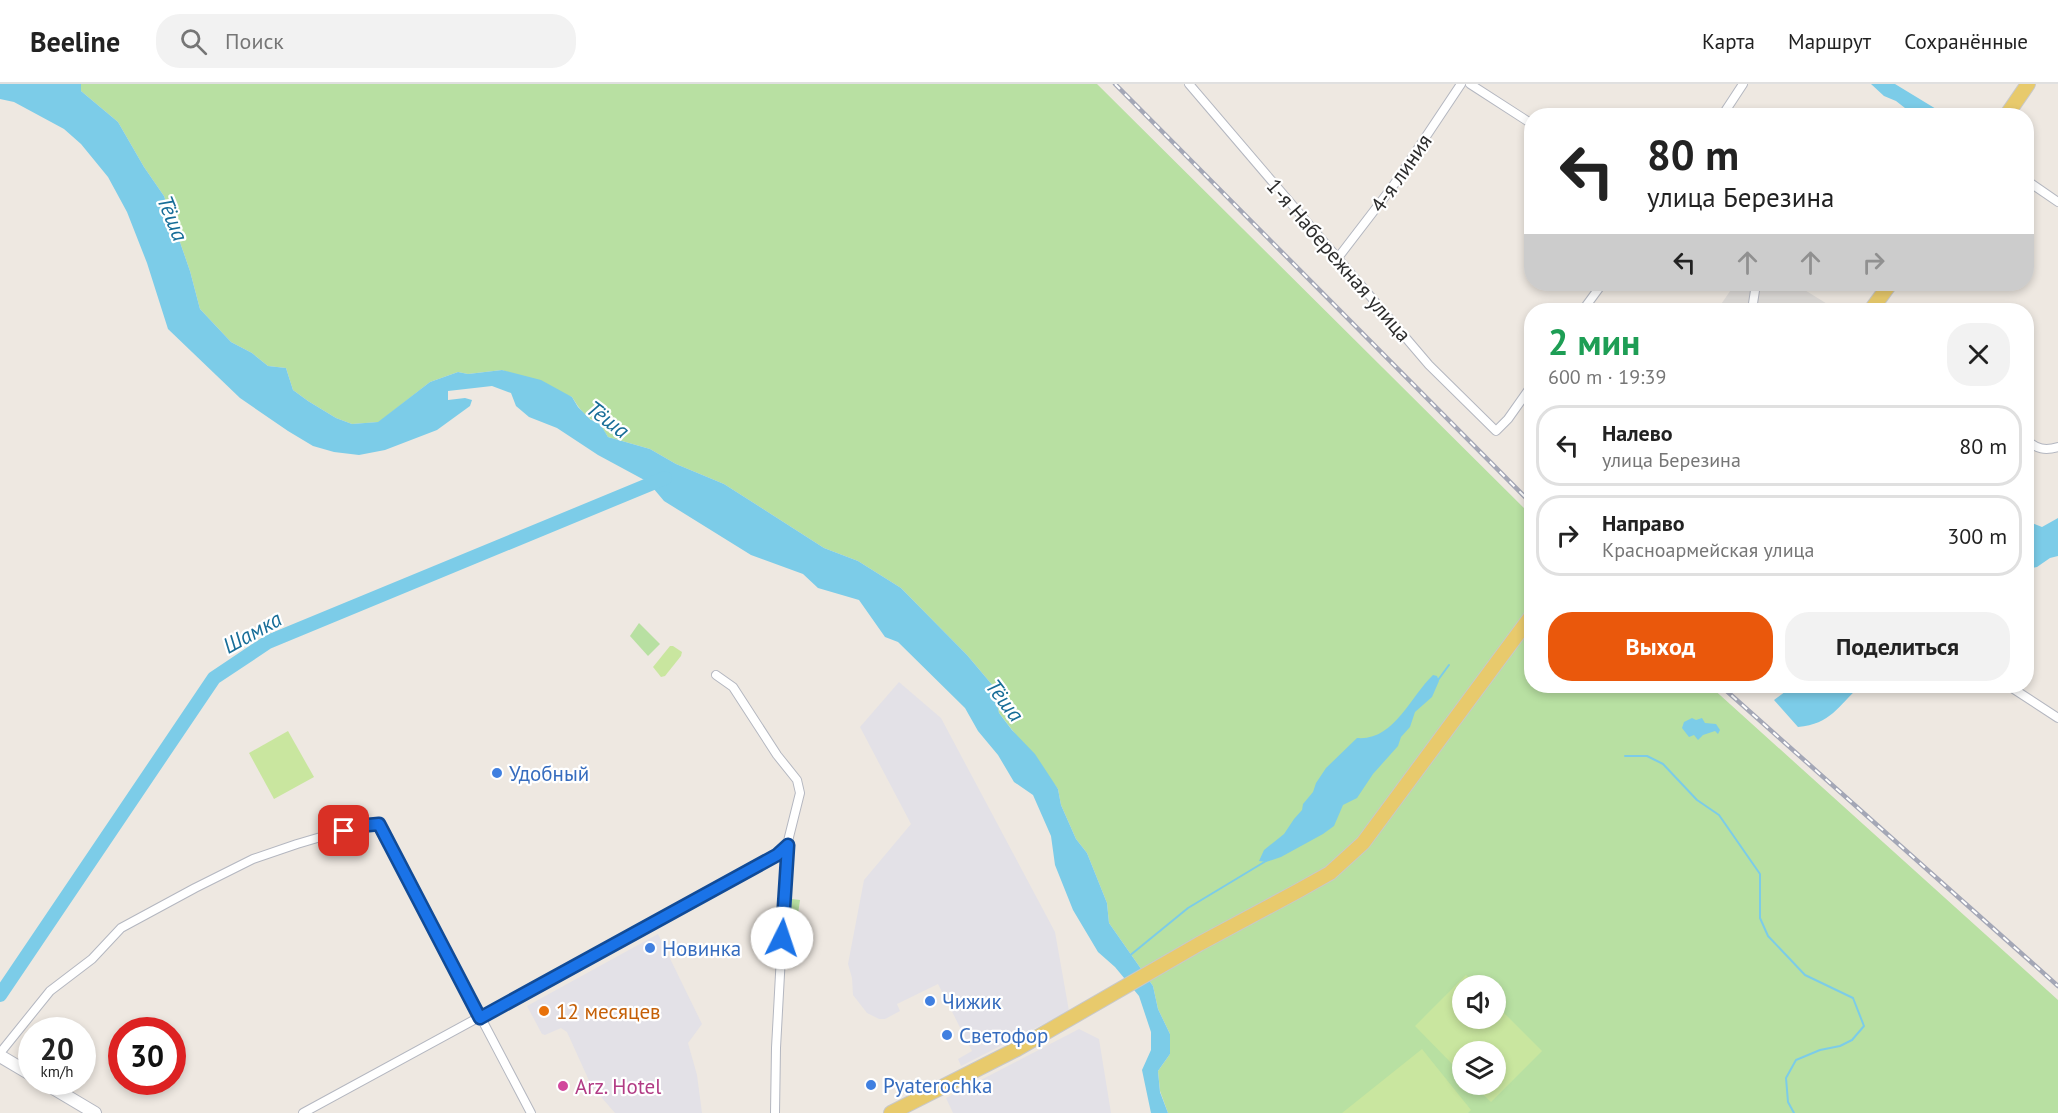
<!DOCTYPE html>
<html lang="ru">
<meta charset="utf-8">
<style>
body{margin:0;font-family:"PT Sans",sans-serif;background:#f2f2f2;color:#222;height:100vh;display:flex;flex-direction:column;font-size:22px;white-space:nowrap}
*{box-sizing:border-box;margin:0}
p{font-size:20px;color:#767676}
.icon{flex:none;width:33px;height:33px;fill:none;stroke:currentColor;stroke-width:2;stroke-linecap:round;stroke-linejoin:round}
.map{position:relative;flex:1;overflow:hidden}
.drawer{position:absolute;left:1524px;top:219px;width:510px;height:390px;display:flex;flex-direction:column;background:#fff;border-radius:24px;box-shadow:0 3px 9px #0003}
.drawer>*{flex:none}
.guide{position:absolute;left:1524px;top:24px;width:510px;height:183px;border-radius:24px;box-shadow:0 3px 9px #0003;background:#fff;color:#222;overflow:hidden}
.tools{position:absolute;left:1452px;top:891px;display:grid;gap:12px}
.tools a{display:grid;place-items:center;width:54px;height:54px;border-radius:50%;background:#fff;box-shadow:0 3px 9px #0003;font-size:30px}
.speed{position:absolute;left:18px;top:933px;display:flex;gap:12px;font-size:30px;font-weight:700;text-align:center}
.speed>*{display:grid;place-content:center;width:78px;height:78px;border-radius:50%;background:#fff;box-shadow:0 3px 9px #0003;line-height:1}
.speed small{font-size:15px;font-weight:400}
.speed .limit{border:9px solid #d22;background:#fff;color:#111}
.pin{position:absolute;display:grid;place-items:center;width:51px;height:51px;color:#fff;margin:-26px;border-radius:12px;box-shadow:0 3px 9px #0006}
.me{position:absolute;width:66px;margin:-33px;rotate:4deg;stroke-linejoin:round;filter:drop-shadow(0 0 4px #0008)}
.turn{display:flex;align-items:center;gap:21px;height:126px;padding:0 24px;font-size:27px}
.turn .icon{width:78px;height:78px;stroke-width:2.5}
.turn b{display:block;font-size:42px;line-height:51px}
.lanes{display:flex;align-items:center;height:57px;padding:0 24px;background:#0003;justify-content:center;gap:30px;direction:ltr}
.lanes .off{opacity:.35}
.round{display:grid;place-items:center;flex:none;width:63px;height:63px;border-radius:24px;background:#f2f2f2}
.summary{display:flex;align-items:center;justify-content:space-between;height:102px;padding:0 24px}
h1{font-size:36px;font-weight:700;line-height:45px;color:#1e9e55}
.cta{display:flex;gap:12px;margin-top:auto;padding:12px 24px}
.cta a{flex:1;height:69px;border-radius:24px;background:#ea580c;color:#fff;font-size:24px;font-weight:700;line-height:69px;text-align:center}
.cta a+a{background:#f2f2f2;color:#222}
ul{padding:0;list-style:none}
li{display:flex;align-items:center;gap:18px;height:81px;margin:0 12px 9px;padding:0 12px;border:3px solid #e0e0e0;border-radius:24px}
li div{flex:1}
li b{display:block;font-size:22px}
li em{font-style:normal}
header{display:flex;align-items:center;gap:36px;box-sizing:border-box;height:84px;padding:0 30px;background:#fff;border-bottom:2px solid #e0e0e0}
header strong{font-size:28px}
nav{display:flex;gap:33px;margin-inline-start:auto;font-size:21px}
.search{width:420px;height:54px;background:#f2f2f2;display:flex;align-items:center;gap:15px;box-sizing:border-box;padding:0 21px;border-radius:24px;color:#767676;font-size:22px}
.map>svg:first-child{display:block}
.industrial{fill:#e3e1e7}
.green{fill:#b8e0a2;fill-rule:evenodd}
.pitch{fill:#c9e69f}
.plaza{fill:#dedbd8}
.water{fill:#7ccce8}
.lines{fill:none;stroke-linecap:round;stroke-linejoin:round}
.stream{stroke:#7ccce8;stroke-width:2}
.river{stroke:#7ccce8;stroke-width:14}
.minor-casing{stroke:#b4b7c0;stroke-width:10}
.secondary-casing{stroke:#b4b7c0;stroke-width:14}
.primary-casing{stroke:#c8c8c8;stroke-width:16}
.minor{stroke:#fff;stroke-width:8}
.secondary{stroke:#fff;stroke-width:12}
.primary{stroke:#e8ca6c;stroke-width:14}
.rail-casing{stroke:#a4a7b6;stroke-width:4.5}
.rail{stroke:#fff;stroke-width:2;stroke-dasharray:7;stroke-linecap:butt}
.route-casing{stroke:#114b97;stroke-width:15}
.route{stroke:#1a73e8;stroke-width:10}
.shop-dot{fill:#3f7fe0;stroke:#fff;stroke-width:2}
.food-dot{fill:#e8710a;stroke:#fff;stroke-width:2}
.hotel-dot{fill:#d1479c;stroke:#fff;stroke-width:2}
.labels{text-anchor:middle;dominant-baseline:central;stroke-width:4.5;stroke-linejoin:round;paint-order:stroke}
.street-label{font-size:21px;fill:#2d2d2d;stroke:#fff}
.shop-label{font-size:21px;fill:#366cbe;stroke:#fff;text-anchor:start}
.food-label{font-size:21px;fill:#c56008;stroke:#fff;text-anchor:start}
.hotel-label{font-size:21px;fill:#b23c85;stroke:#fff;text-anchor:start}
.water-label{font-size:22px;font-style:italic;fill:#176d98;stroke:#fff}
</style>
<header>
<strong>Beeline</strong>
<div class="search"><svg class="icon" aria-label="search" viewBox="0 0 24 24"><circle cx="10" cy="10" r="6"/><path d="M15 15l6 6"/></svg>Поиск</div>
<nav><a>Карта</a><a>Маршрут</a><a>Сохранённые</a></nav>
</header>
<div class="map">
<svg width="2058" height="1029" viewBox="0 0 2058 1029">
<rect width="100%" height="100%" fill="#eee8e1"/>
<g class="industrial">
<polygon points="899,598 941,634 1055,848 1069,927 961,982 958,975 972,967 938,900 897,920 900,927 885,935 879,935 867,929 853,911 852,894 848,880 864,796 911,740 860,643"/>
<polygon points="658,850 702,940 688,959 697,991 702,1029 615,1029 591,1001 567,948 561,944 545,951 542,950 527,922"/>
<polygon points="1079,945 1099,955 1111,1029 953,1029 946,1014"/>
</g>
<g class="green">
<path d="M81,0H1097L1531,431L1532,602H1710L2058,916V1029H1168L1160,1007L1158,987L1170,970V950L1158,925L1153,902L1109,839L1107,819L1087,769L1076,755L1061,721L1058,705L999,629L994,603L967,571L901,504L858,477L824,464L724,400L676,380L650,365L608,353L599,339C586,335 579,324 572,313L502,286L468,290L458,288L430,298L379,338L352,340L336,334L308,317L293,306L286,284L268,282L252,269L231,258L200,225L190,187L164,112L144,83L118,38L81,7ZM1462,902H1496V934H1462ZM1462,968H1496V1000H1462Z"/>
<polygon points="639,539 660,560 648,572 630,552"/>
<polygon points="792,815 800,816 797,837 798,844 792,848 789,842"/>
</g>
<g class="pitch">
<polygon points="670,562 673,562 682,568 681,572 665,592 661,593 653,583"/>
<polygon points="288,647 314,693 274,715 249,669"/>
<polygon points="1466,891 1476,901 1462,902 1462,934 1496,934 1496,921 1542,967 1491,1018 1473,1001 1496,1000 1496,968 1462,968 1462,990 1415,942"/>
<polygon points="1422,965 1471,1026 1468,1029 1342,1029"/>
</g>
<polygon class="plaza" points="1735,200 1795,200 1837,226 1717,226"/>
<g class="water">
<polygon points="0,0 81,0 81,7 118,38 144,83 164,112 190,187 200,225 231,258 252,269 268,282 286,284 293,306 308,317 336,334 352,340 378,338 430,298 458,288 468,290 502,286 541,296 572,313 578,323 591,336 599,338 608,353 650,365 676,380 724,400 824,464 858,477 901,504 967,571 994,603 999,629 1012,646 1035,670 1058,705 1061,721 1076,755 1087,769 1107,819 1109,839 1153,902 1158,925 1170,950 1170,970 1158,987 1160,1008 1168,1029 1151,1029 1142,986 1151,966 1151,948 1139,912 1115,883 1098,868 1073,826 1055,781 1051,752 1033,711 1014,698 998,671 978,647 965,624 898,558 885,553 859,516 818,504 803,490 751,471 664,417 648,398 598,371 557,344 529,333 516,322 511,309 492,302 448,307 448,316 465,314 472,316 470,322 437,346 385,366 359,371 334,368 313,362 288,347 240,314 168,245 147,179 127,128 108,93 81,60 64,45 14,18 0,15"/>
<polygon points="1871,0 1895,0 1946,31 1914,31 1896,17 1884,12"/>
<polygon points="2058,434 2058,472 2050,474 2037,483 2027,485 2027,439 2032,439 2042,443"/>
<path d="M1433,591L1437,592L1439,597L1432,613L1415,628L1410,643L1401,653L1398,662L1373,690L1357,714L1343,721L1334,742L1323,750L1281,773L1266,778L1259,777L1264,766L1284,750L1294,735L1302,726L1303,720L1313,708L1316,699L1326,684L1357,654C1394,657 1410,613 1433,591Z"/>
<path d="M1793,602H1860C1838,622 1831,640 1798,643L1774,616Z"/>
<polygon points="1692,634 1696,636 1702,634 1705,639 1716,640 1720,646 1718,650 1715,647 1703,651 1698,656 1694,651 1689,653 1682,644 1684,638"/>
</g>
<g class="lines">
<g class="stream">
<polyline points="1438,596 1449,581"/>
<polyline points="1625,672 1647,672 1663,680 1697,716 1719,731 1760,790 1760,834 1768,852 1805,891 1853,914 1864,942 1852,956 1840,962 1820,966 1796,976 1786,994 1788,1018 1794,1029"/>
<polyline points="1128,873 1188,824 1266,777"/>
</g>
<polyline class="river" points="0,911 214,594 268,558 665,394"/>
<defs>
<g id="minor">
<polyline points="1189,0 1429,281 1496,347 1508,335 1532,301"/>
<polyline points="1470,0 1532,40"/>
<polyline points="1722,32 1743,0"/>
<polyline points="2026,96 2058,118"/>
<polyline points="1337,175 1393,102 1461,0"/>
<polyline points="1583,226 1602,200"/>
<polyline points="1752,226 1756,200"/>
<path d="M2026,356C2037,365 2045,367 2058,363"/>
<polyline points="716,591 733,603 777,671 797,696 800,709 787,761 776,964 775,1029"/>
<polyline points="2009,602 2058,634"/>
<polyline points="0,969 50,907 92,875 121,844 195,804 253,775 297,760 358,742 379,740 531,1029"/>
<polyline points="303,1029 777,771 787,761"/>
</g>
<g id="secondary">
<polyline points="0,972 32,991"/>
<polyline points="43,998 95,1029"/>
</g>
<g id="primary">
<polyline points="2006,32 2028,0"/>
<polyline points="1871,226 1890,200"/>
<polyline points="891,1029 1017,965 1199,860 1296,808 1330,789 1363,759 1532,531"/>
</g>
</defs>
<use href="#minor" class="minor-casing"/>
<use href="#secondary" class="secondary-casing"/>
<use href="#primary" class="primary-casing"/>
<use href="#minor" class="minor"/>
<use href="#secondary" class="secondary"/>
<use href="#primary" class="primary"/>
<defs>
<g id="rail">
<polyline points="1115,0 1532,420"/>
<polyline points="1721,602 2058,902"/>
</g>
</defs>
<use href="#rail" class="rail-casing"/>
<use href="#rail" class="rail"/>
</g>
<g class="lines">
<defs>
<polyline id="route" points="344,747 358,742 379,740 480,934 777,771 788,761 782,854"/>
</defs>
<use href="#route" class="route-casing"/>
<use href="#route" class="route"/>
</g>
<g class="shop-dot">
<circle cx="497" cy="689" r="6"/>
<circle cx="650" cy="864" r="6"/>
<circle cx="930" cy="917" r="6"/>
<circle cx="947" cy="951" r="6"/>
<circle cx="871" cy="1001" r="6"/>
</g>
<circle class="food-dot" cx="544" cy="927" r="6"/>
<circle class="hotel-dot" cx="563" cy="1002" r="6"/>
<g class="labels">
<g class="street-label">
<text transform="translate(1401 89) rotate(-55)">4-я линия</text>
<text transform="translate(1339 176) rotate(49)">1-я Набережная улица</text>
</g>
<g class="shop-label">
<text x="509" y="689">Удобный</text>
<text x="662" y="864">Новинка</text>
<text x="942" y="917">Чижик</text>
<text x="959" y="951">Светофор</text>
<text x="883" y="1001">Pyaterochka</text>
</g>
<g class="food-label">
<text x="556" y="927">12 месяцев</text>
</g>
<g class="hotel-label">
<text x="575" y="1002">Arz. Hotel</text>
</g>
<g class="water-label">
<text transform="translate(173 134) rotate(68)">Тёша</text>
<text transform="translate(608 335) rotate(37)">Тёша</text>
<text transform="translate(252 548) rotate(-29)">Шамка</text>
<text transform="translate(1005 616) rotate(53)">Тёша</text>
</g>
</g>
</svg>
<div class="tools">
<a><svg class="icon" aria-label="sound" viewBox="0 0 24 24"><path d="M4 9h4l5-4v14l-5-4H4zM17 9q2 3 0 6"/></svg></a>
<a><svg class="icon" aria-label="layers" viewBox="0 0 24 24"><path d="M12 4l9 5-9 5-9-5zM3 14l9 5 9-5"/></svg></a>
</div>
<div class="speed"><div>20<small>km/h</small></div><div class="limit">30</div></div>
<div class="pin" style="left:344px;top:747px;background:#d93025"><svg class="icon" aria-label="arrive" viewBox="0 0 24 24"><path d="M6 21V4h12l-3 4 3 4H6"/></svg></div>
<svg class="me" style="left:782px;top:854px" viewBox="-20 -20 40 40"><circle r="19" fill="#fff"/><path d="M0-13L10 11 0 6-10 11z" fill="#1a73e8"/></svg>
<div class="guide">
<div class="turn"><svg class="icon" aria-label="left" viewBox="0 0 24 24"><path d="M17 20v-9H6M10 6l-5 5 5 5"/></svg><div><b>80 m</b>улица Березина</div></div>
<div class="lanes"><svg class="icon" aria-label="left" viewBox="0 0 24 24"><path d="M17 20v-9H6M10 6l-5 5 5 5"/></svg><svg class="icon off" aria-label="ahead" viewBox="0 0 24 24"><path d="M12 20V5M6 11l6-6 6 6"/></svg><svg class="icon off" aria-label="ahead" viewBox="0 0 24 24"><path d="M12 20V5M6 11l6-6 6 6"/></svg><svg class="icon off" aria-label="right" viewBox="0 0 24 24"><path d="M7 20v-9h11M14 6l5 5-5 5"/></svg></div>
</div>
<section class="drawer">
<div class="summary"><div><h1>2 мин</h1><p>600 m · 19:39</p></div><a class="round"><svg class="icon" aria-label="close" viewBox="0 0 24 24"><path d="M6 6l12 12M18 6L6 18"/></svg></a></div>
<ul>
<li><svg class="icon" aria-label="left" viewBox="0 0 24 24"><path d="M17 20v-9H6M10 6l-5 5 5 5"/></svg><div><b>Налево</b><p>улица Березина</p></div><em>80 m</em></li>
<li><svg class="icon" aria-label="right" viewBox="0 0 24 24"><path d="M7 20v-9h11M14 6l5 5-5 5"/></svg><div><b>Направо</b><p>Красноармейская улица</p></div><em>300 m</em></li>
</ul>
<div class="cta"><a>Выход</a><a>Поделиться</a></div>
</section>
</div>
